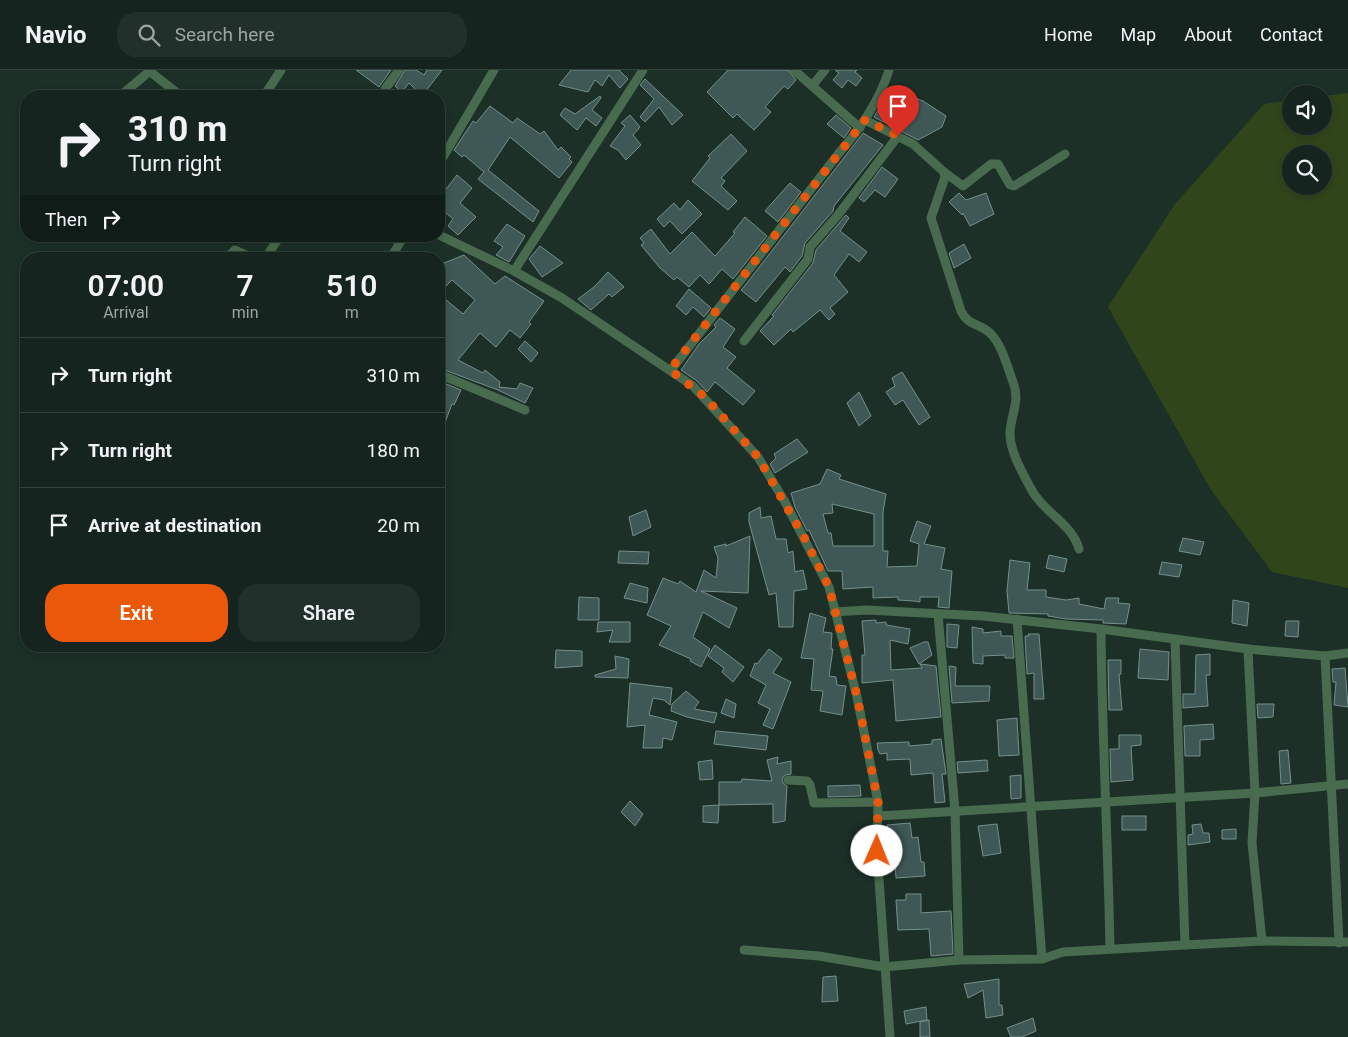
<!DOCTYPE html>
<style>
body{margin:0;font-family:Roboto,sans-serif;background:#22302b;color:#f1f3f6;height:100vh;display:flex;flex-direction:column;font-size:19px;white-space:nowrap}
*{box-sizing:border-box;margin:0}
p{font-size:16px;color:#9da4a4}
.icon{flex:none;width:28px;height:28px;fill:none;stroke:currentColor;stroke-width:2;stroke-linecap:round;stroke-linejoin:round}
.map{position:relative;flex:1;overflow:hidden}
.panel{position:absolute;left:20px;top:182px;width:425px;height:400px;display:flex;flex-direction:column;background:#15241e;border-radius:20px;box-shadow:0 2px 8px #0003,0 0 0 1px #34413c}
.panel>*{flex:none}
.guide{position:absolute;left:20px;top:20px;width:425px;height:152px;border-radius:20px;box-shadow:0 2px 8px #0003,0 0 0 1px #34413c;background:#15241e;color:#f1f3f6;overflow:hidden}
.tools{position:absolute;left:1282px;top:15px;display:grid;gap:10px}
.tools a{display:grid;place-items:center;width:50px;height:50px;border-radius:50%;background:#15241e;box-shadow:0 2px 8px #0003,0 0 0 1px #34413c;font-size:25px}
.pin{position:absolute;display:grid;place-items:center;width:42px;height:42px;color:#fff;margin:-51px -21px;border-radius:50% 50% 50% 0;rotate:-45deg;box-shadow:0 0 5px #0007}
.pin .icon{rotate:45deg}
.me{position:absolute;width:55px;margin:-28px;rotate:1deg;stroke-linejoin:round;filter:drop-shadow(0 0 4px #0008)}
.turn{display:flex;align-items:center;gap:18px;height:105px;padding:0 25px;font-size:22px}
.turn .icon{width:65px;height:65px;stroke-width:2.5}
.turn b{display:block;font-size:35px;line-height:42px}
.then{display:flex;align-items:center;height:48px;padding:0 25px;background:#0003;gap:10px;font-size:19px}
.eta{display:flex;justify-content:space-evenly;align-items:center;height:85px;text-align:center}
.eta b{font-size:30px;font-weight:600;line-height:35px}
.primary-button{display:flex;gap:10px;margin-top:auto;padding:10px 25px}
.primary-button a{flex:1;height:58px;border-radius:20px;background:#ea580c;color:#fff;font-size:20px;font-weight:600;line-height:58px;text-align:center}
.primary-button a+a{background:#22302b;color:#f1f3f6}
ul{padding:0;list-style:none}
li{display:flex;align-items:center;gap:15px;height:75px;padding:0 25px;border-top:1px solid #34413c}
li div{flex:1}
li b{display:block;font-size:19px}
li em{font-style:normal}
header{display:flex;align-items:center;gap:30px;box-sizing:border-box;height:70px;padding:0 25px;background:#15241e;border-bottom:1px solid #34413c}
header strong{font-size:24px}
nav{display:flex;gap:28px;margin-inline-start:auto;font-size:18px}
.search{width:350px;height:45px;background:#22302b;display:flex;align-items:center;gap:12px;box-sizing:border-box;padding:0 18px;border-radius:20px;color:#9da4a4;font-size:19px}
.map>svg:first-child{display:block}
.green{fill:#31451b;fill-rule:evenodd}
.building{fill:#3f5855;stroke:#758f8c;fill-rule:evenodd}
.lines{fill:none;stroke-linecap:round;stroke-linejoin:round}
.minor{stroke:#486b4f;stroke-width:9}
.route{stroke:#ea580c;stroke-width:9;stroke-dasharray:0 16.2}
</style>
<header>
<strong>Navio</strong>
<div class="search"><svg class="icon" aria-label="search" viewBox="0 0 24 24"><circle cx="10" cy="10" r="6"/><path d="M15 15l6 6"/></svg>Search here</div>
<nav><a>Home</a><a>Map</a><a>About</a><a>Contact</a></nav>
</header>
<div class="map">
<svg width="1348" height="967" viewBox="0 0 1348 967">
<rect width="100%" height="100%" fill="#1c3028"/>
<path class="green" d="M1348,23V518L1272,502L1211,420L1108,237L1175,134L1264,34L1291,30V56H1324V26ZM1291,84H1324V116H1291Z"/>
<g class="building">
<polygon points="356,0 391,0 379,17"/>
<polygon points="405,0 416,0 424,5 427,0 442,0 422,26 409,13 402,22 395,16"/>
<polygon points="571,0 619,0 628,9 620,18 609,5 602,16 595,10 588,22 559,15"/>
<polygon points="728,0 788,0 796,10 788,19 784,16 765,37 771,42 754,60 737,44 733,48 707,22"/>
<polygon points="835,0 857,0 855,2 862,8 856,16 848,10 842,18 833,10 839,3"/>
<polygon points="645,9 683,45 672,55 659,37 645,52 640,47 654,29 640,15"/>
<polygon points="891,18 923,31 946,46 942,57 918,70 874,47"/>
<polygon points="600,26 601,28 592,40 602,48 596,56 586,48 577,60 560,45 565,38 575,44"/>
<polygon points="490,36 513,53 517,48 540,64 544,61 558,80 561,77 571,87 569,89 572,92 559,108 510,67 488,100 539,141 533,152 478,109 484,102 464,85 462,87 454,80 473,51 476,53"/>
<polygon points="630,45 640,57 633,65 641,75 626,90 618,80 610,76 625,56 621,53"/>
<polygon points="836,45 851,58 844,68 827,54"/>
<polygon points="863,63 883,75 834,136 833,141 805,173 802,186 790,202 785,197 756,232 741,220 743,218"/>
<polygon points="731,64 747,81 721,108 725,111 721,116 737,131 728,140 692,111 710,88 708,86"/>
<polygon points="882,97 898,109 885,127 875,120 864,132 859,128"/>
<polygon points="457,105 472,118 460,133 476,147 458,165 448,156 453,149 439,137 439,128"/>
<polygon points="790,113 801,122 778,152 765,141"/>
<polygon points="959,123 966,130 986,123 994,144 970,156 963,143 962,145 949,132"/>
<polygon points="688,130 702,144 682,164 670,151 664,157 657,149 674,133 680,140"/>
<polygon points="846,145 849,148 840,161 867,182 859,192 849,184 834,205 848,222 830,238 835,244 829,250 820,240 793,262 791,259 774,275 760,261 774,246 772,245 813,193 816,180"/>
<polygon points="745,147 767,166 733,209 722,199 709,214 700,205 689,217 677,207 674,210 660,198 641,175 644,173 640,168 651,159 670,184 692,162 715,186 735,163 733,162"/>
<polygon points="507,154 525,166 509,192 496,185 503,177 494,171"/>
<polygon points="964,174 971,188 954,198 949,183"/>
<polygon points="540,176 563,193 542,207 529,189"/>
<polygon points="464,185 495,214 505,206 544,231 529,252 531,254 520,268 510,260 496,277 480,263 458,290 483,303 485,300 500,312 499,317 517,319 520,313 533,318 525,333 498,320 439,298 439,224 463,244 475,230 452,210 439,223 439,195"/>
<polygon points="608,202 624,217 612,227 609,224 591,240 578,229 594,217"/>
<polygon points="689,219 711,238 704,247 693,237 686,245 676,236"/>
<polygon points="720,248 735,259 723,277 736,287 727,298 755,321 743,335 715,312 707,322 697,311 681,300 699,274 716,257 714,255"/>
<polygon points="525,271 538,283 531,292 518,279"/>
<polygon points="902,302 930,347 919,355 903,330 895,335 886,322 895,316 892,308"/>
<polygon points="439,311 461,320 454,335 452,334 440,366 439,330 445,317 439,315"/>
<polygon points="859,322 871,346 859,356 847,333"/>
<polygon points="797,369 808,382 775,403 770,394 776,388 774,384"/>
<path d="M827,399L841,405L839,409L886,424L883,442V481H888L887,497L917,496L919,474L910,471L917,451L931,456L924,474L945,478L941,499L952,501L949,538L938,537L939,527H920V532L914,531L898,530V527L873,528V517L843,519L842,501H828L809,460L807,461L795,437L791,423L820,414ZM832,434L874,444V476H833L831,463H828L823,444L833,443Z"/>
<polygon points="760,437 761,448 771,446 776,469 786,469 788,483 793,481 795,502 803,500 807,519 794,521 793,557 779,557 776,523 769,525 749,452 749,443"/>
<polygon points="646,440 651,457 633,466 629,447"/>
<polygon points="750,466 748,523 701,521 737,538 729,558 703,542 693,567 710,579 701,597 690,591 691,589 659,575 671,556 647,545 663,508 678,514 680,511 696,522 704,500 716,508 718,488 714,477 726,474 726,476"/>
<polygon points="1183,468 1204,472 1200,485 1179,481"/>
<polygon points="619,481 649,482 648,494 618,493"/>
<polygon points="1049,485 1067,489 1064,502 1046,498"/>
<polygon points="1010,490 1030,493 1027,520 1046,520 1046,527 1066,530 1079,528 1079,534 1104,539 1106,528 1119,528 1118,533 1130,534 1126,554 1103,553 1103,550 1066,549 1048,546 1048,544 1009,543 1007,521"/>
<polygon points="1162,492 1182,495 1179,507 1159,504"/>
<polygon points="630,513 648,518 647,533 624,528"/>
<polygon points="579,527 599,528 599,550 578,550"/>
<polygon points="1233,530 1249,533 1247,556 1232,553"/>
<polygon points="810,543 826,548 823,562 832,563 831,579 833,579 829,606 836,607 837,615 846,616 842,645 820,641 823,621 811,620 814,589 801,588"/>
<polygon points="876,550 876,553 886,552 886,555 910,559 908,574 890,570 891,600 922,598 920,594 936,596 941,647 896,651 893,610 862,613 862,585 865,585 862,551"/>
<polygon points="1286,551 1299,551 1298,567 1285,566"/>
<polygon points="598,552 630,552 630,572 609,572 613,560 597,562"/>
<polygon points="947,554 959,555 957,578 947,577"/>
<polygon points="972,557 983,559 983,563 1001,561 1001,566 1012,566 1014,588 1005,588 1005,585 983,586 983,594 973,593"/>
<polygon points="1028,564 1039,564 1044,629 1034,629 1034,603 1027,604 1025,566 1029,566"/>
<polygon points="924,572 928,572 932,585 919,594 910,578"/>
<polygon points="715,575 744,597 733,612 722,602 724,598 708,586"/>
<polygon points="769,579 782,589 773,603 791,612 773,659 763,655 770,639 758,633 766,615 750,606 755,593 757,594"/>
<polygon points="1140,579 1169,582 1168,610 1138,608"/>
<polygon points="556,580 582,581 582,596 555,598"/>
<polygon points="1210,584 1210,605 1206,605 1208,636 1183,638 1183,624 1195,624 1196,585"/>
<polygon points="615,586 629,589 628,608 595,607 595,605 616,599"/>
<polygon points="1108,590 1121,590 1121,604 1119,604 1122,640 1109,640"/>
<polygon points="949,596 956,597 955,616 990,616 989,631 952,633"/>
<polygon points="1345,598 1348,637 1334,635 1336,612 1333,612 1332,599"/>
<polygon points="630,613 672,618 670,635 664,630 653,628 649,645 677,652 672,670 663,668 662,678 643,678 645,655 627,657"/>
<polygon points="686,621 699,632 694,639 717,643 714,653 687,647 671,641 672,634"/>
<polygon points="726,629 736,634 734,648 721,643"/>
<polygon points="1257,634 1274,634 1273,647 1258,648"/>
<polygon points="1017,648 1019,685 999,686 997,650"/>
<polygon points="1213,654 1214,669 1200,670 1200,686 1185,686 1184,656"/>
<polygon points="716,661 768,666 766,680 714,674"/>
<polygon points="1119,665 1141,665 1141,675 1131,676 1133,710 1111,712 1110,679 1119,679"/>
<polygon points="941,669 946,704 942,704 945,732 935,733 933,703 911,705 910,689 887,690 887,683 880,684 878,680 877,673 909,672 909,676 932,674 932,670"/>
<polygon points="1288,680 1291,713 1281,714 1279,681"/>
<polygon points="778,687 777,694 791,691 791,704 785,705 782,709 783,713 787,716 785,751 773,753 773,734 719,735 719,712 741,712 742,709 772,711 767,690"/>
<polygon points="712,690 713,709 700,710 698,692"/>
<polygon points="987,690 988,701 958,703 957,692"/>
<polygon points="1021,705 1021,728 1011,729 1010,706"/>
<polygon points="860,715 861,726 828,727 828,716"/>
<polygon points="630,731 643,744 635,756 621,742"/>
<polygon points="719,735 718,753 703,752 703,736"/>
<rect x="1122" y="746" width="24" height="14"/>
<polygon points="910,753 912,768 918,767 921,792 924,792 925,806 896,808 893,768 889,769 887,755"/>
<polygon points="997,754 1001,783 983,786 978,756"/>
<polygon points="1201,754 1203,763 1209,763 1210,772 1188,775 1188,765 1193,764 1192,755"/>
<polygon points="1236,759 1236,769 1222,769 1222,760"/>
<polygon points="906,824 921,824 921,843 951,841 953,884 931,886 929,859 898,860 896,830 906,830"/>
<polygon points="836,906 838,931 822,932 823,907"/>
<polygon points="999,909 999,935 1002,935 1003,945 986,948 983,920 968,928 964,914"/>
<polygon points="926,937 927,950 906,954 904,941"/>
<polygon points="1033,948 1036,961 1022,967 1011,967 1007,958"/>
<polygon points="929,950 930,967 920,967 920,952"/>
</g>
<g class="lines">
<g class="minor">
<polyline points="148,0 181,26"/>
<polyline points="794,0 860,58"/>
<polyline points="812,16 825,0"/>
<polyline points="385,19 399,0"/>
<polyline points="120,26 150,1"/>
<polyline points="264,26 281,0"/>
<path d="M865,50L913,74L944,102L945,107L931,148L961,241C969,257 978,252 990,263C1002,274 1008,299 1014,315C1020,332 1010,347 1010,364C1010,381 1022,402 1030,417C1042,442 1072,453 1079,479"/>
<polyline points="439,94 494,0"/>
<polyline points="944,102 963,116 991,94 998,94 1010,115 1014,116 1065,84"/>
<polyline points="439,165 514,201 562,228 693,316 758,387 785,432 829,517 857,627 878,732 877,781 890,967"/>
<polyline points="226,189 235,180 255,189"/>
<polyline points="265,189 280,166"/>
<polyline points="390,189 404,166"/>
<polyline points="514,201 643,0"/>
<polyline points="744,271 808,189 810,177 838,145 898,66"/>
<path d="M671,300L839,83C861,58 879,32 889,0"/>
<polyline points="439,304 525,340"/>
<polyline points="834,542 866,540 983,546 1101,559 1248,579 1325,586 1348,583"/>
<polyline points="938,544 955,741 959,890"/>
<polyline points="1017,549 1042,889"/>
<path d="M1101,559C1102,666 1108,772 1110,879"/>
<polyline points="1175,571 1185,875"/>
<polyline points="1325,586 1339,873"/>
<polyline points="788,710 807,711 810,715 814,733 878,732"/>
<polyline points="878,746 1255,723 1248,579"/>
<polyline points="1262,871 1252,773 1255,723 1348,714"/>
<polyline points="744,880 819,886 884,897 959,890 1042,889 1063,882 1185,875 1262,871 1348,872"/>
</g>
</g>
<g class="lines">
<polyline class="route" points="877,781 878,732 857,626 829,517 805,469 758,387 705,327 670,300 865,50 898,66"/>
</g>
</svg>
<div class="tools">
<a><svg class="icon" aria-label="sound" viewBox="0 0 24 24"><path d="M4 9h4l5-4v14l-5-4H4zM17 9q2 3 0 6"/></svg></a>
<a><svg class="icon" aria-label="search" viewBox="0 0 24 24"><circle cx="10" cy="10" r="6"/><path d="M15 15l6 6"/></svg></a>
</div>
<div class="pin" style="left:898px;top:66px;background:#d93025"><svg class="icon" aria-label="arrive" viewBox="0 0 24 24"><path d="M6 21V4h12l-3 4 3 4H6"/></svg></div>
<svg class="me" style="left:877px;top:781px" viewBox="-20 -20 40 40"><circle r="19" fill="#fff"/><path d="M0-13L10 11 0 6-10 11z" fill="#ea580c"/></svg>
<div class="guide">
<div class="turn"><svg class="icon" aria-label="right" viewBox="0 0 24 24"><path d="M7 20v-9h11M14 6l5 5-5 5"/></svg><div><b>310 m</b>Turn right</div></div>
<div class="then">Then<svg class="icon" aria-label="right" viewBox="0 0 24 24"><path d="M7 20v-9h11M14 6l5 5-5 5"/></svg></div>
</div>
<section class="panel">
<div class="eta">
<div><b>07:00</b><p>Arrival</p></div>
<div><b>7</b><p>min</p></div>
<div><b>510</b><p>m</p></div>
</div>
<ul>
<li><svg class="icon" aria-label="right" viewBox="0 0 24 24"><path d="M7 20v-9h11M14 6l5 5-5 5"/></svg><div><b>Turn right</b></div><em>310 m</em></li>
<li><svg class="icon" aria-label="right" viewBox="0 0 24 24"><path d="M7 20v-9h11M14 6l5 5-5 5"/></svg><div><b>Turn right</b></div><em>180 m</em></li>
<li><svg class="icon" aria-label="arrive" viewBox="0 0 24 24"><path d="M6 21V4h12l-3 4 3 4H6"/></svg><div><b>Arrive at destination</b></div><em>20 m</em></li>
</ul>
<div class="primary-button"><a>Exit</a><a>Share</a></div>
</section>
</div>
